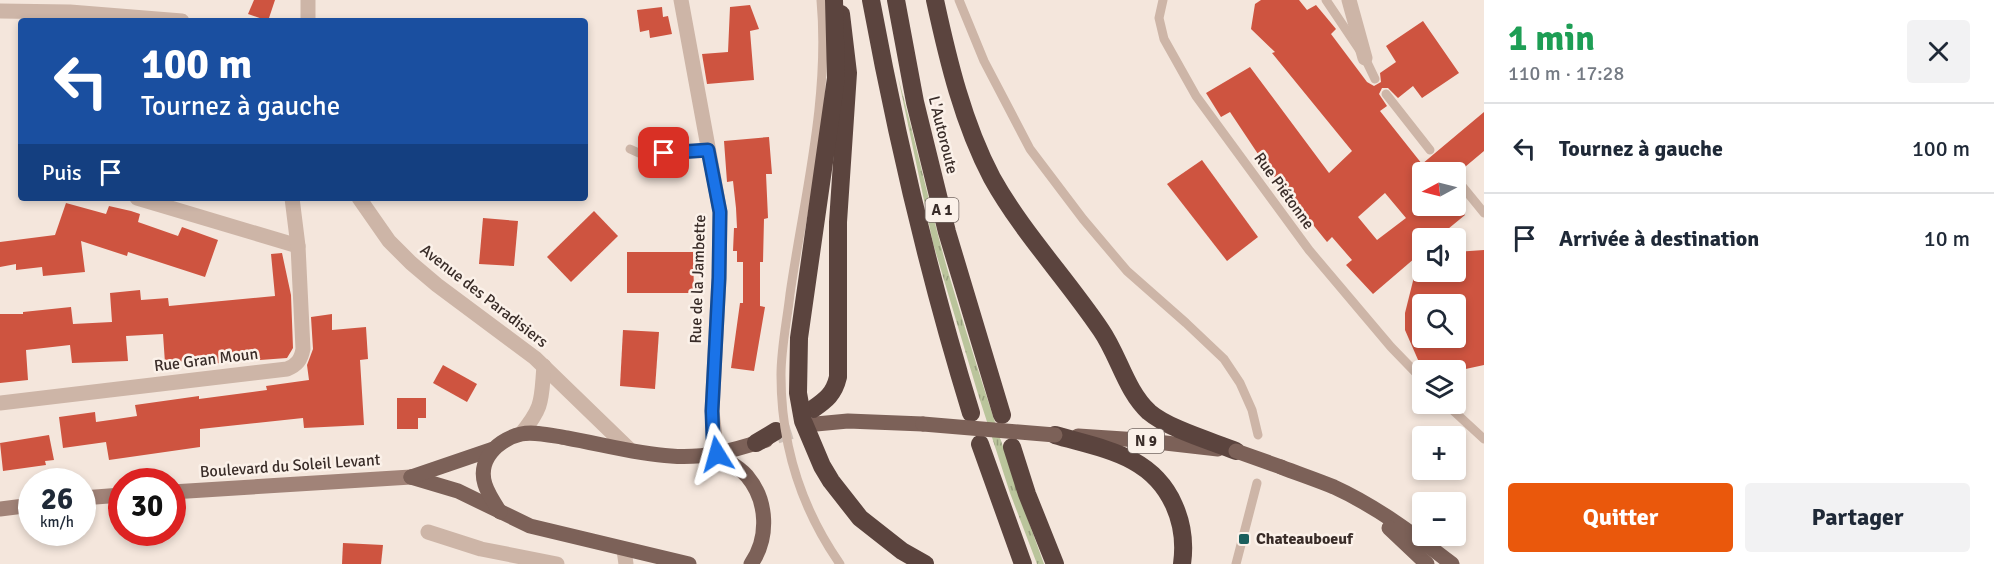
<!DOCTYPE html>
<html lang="fr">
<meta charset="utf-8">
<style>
body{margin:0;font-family:Signika,sans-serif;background:#f2f2f3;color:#1f2937;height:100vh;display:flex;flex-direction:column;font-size:22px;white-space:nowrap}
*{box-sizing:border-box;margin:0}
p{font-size:20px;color:#747a83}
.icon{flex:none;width:33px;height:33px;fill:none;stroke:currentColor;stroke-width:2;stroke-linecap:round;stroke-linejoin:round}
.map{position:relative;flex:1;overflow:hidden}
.details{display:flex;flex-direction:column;background:#fff;width:510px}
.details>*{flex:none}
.guide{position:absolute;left:18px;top:18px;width:570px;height:183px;border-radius:6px;box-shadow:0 3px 9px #0003;background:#1a4fa0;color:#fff;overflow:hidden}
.needle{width:39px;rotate:263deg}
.tools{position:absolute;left:1412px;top:162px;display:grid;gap:12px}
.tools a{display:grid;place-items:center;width:54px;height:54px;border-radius:6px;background:#fff;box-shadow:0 3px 9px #0003;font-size:30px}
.speed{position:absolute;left:18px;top:468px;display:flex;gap:12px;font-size:30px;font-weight:700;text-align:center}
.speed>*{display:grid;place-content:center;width:78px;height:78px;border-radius:50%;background:#fff;box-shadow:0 3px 9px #0003;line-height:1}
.speed small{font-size:15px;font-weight:400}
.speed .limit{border:9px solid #d22;background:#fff;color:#111}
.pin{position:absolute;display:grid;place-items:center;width:51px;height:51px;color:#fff;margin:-26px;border-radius:12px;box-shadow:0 3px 9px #0006}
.me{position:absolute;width:66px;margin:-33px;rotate:352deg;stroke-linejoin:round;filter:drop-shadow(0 0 4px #0008)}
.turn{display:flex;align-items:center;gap:21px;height:126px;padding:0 24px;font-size:27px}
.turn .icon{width:78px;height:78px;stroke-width:2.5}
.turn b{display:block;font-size:42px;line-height:51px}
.then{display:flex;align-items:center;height:57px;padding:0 24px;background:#0003;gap:12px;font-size:22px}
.round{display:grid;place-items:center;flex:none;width:63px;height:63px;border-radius:6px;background:#f2f2f3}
.headline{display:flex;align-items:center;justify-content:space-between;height:102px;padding:0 24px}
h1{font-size:36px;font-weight:800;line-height:45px;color:#1e9e55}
.cta{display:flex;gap:12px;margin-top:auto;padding:12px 24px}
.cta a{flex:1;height:69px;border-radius:6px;background:#ea580c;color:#fff;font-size:24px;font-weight:800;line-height:69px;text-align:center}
.cta a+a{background:#f2f2f3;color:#1f2937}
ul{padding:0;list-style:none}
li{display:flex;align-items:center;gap:18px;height:90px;padding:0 24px;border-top:2px solid #e0e1e3}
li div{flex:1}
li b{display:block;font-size:22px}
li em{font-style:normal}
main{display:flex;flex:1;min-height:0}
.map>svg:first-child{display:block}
.grass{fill:url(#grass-tufts)}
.building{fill:#ce5440;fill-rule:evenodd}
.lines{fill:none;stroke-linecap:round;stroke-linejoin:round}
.primary-tunnel{stroke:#cfc1b8;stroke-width:15;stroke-dasharray:15 8;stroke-linecap:butt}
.service{stroke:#cdb5a7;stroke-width:9}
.minor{stroke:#cdb5a7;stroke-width:15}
.secondary{stroke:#a18378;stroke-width:15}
.primary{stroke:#7c6158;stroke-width:15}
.motorway{stroke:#5b443e;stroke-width:18}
.service-bridge{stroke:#cdb5a7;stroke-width:9}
.primary-bridge{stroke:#7c6158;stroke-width:15}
.motorway-bridge{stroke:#5b443e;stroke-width:18}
.route-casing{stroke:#114b97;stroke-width:15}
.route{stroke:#1a73e8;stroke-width:10}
.poi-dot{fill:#1a5e5c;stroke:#fbf1e9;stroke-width:2}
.labels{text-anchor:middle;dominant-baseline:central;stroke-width:5;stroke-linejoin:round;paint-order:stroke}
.shield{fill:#fbf1e9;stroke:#736762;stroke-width:1.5}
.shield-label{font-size:15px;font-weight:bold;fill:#392c28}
.street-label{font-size:16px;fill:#392c28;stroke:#fbf1e9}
.poi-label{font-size:16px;font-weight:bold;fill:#392c28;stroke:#fbf1e9;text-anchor:start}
</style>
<main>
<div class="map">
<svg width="1484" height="564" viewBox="0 0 1484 564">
<defs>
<pattern id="grass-tufts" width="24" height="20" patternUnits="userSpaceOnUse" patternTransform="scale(1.5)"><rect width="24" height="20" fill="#bac49b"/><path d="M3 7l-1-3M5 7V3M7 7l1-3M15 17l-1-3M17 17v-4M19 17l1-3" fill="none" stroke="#989f7e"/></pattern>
</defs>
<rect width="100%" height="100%" fill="#f4e6dc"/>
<path class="grass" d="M898,77C916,142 930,209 949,275C978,372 1009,469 1044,564H1037L1010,493L978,394L933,243Z"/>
<g class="building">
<polygon points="254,0 275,0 268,21 248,14"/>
<path d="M1261,0H1299L1307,10L1316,5L1336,29L1331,34L1367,82L1374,86L1381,82L1380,73L1396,62L1386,46L1423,21L1459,73L1422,98L1413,86L1398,98L1388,88H1382L1379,94L1387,106L1380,111L1422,164L1484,112V151L1459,172H1422V206H1456L1465,215L1437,238H1422V252L1373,294L1346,265L1352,260L1332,237L1327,242L1268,169L1230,112L1221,117L1206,93L1250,67L1329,173L1352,151L1272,53L1275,52L1251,29L1255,4ZM1385,193L1406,218L1377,240L1358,217Z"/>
<polygon points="750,5 759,29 750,31 754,80 707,84 702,54 728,52 730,7"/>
<polygon points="662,7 663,17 668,16 672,34 650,38 649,30 640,32 637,10"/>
<polygon points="769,137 772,174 766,174 768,218 764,219 763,262 760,262 760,306 765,307 754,371 731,368 740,303 743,303 743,262 737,262 737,251 733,251 734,228 737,228 736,208 733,181 727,182 724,141"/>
<polygon points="1202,160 1258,237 1227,261 1167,184"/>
<polygon points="66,203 106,214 109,206 131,211 140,214 138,222 178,236 182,227 218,240 205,277 128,252 127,256 81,241 85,272 43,276 42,267 16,270 16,264 0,267 0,242 55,235"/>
<polygon points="594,211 618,236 571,282 547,257"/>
<polygon points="483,218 518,221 514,266 479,264"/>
<path d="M1484,250V365L1461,370H1427L1422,365V369L1405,330V313L1416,269L1422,270V272H1455V252ZM1422,304H1455V338H1422Z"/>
<polygon points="627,252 693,252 694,293 627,293"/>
<polygon points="282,253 291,295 293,348 287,358 260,360 259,355 222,359 222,363 186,366 185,361 165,363 163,334 126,336 128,361 72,363 70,345 26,350 28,380 0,383 0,314 23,314 23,312 71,307 73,324 112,322 110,293 140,290 141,300 168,298 169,306 275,296 271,254"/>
<polygon points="332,314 332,330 366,327 368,359 360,360 364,425 304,428 303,418 200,429 200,447 109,460 106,442 63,448 59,417 95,412 96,422 117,419 137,416 135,405 199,396 199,399 267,390 266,386 309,380 307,365 313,349 311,317"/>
<polygon points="623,330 659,332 655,389 620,386"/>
<polygon points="443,365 477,384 467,402 433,383"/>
<polygon points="397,398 426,398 426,418 418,418 418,429 397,429"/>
<polygon points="49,435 54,460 45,461 46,465 3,471 0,443"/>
<polygon points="343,543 383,545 381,564 342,564"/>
</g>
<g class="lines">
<polyline class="primary-tunnel" points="777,436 816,424"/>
<g class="service">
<polyline points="959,0 984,61 1030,149 1083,219 1127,271 1186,323 1224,359 1240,383 1252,410 1258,435"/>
<polyline points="1163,0 1159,18 1164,39 1196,96 1309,250 1391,347 1422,379"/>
<polyline points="1326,0 1365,58 1375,79"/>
<polyline points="1386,94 1430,150"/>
<polyline points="630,149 641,154 708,150"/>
<polyline points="1458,181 1484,213"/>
<polyline points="1446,404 1484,439"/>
<polyline points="1236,564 1257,483"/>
</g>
<g class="minor">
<polyline points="308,0 308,21"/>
<polyline points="681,0 720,212 719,278 712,411 717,454"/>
<polyline points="1349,0 1365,58"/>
<polyline points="0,11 70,12 182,21"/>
<polyline points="137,198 298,246"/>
<polyline points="359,198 389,241 411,263 437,285 535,358 630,450"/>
<path d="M0,403L287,369C297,365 301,360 303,349L298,246L292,198"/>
<path d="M521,434C544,406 541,400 544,366"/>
<polyline points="428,532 481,549 557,564"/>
<polyline points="624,550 626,564"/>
</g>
<g class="secondary">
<polyline points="172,492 411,477"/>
<polyline points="82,498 122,495"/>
<polyline points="0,509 32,505"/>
</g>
<g class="primary">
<polyline points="816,424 848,421 923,424"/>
<polyline points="1078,436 1139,440 1218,449"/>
<path d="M717,454C727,461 739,467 747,476C768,501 769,538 751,564"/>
<path d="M1281,467C1299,474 1317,480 1334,487C1376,506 1416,536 1452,564"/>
<polyline points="411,477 458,491 530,526 689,564"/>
<polyline points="411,477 493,449"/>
<path d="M500,512C489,495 476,477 488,457C494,446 508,437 521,434C535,431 553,436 567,438C601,444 637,454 671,456C704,459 735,450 766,440"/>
<polyline points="1389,528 1427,564"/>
</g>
<g class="motorway">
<path d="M871,0C897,140 929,277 971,413"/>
<polyline points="896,0 915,102 947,232 1002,415"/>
<path d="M935,0C948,60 963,123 992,178C1022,232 1066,278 1101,330C1119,356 1126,391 1149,412C1169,429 1211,441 1236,451"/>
<path d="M813,409C826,400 834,394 838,377V222L848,73L841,14"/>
<path d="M1055,435C1103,449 1152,455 1174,505C1183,525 1185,543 1182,564"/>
<polyline points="756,443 776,431"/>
<polyline points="980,444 1023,564"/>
<polyline points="1012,447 1027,494 1055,564"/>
</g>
<path class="service-bridge" d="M821,0C830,99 804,197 790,294C787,321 781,348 781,375C781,443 801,508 840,564"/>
<g class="primary-bridge">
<polyline points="923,424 1055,435"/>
<polyline points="1236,451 1281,467"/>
</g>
<polyline class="motorway-bridge" points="834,0 836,78 799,338 798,393 803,421 822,466 831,481 860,518 902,551 925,564"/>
</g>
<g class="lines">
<defs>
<polyline id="route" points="664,153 708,150 720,212 719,278 712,411 713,438 717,454"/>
</defs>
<use href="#route" class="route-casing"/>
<use href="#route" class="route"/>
</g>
<rect class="poi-dot" x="1238" y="533" width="12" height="12" rx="3"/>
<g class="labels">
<g class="shield">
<rect x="925.5" y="198" width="33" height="24" rx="4.5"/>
<rect x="1128" y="429" width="36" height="24" rx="4.5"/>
</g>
<g class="shield-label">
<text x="942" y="210">A 1</text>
<text x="1146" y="441">N 9</text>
</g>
<g class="street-label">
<text transform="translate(943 135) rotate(76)">L'Autoroute</text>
<text transform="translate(1284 191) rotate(54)">Rue Piétonne</text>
<text transform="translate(698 279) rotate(-88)">Rue de la Jambette</text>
<text transform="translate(484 296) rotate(38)">Avenue des Paradisiers</text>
<text transform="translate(206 360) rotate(-7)">Rue Gran Moun</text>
<text transform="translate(290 466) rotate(-4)">Boulevard du Soleil Levant</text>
</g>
<g class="poi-label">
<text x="1256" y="539">Chateauboeuf</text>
</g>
</g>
</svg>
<div class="tools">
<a><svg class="needle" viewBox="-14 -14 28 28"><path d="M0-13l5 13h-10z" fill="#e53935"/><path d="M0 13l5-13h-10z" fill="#747a83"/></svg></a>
<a><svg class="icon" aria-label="sound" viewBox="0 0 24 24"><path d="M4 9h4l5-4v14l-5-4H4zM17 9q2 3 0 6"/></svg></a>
<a><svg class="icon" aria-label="search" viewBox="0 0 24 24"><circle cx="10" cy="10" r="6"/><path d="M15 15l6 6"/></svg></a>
<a><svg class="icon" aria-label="layers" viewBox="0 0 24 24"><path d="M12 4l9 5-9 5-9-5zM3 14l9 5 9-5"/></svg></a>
<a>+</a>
<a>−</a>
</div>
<div class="speed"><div>26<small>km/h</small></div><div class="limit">30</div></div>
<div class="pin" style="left:664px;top:153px;background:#d93025"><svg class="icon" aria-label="arrive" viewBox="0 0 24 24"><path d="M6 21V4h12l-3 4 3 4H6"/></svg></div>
<svg class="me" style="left:717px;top:454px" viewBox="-20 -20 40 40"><path d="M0-17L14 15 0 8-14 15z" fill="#1a73e8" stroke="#fff" stroke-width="4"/></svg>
<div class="guide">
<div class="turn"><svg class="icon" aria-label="left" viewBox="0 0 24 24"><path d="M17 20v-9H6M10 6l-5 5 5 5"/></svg><div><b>100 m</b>Tournez à gauche</div></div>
<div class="then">Puis<svg class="icon" aria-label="arrive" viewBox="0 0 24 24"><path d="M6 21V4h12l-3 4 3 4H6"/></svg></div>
</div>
</div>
<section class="details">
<div class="headline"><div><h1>1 min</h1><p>110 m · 17:28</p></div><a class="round"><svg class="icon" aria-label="close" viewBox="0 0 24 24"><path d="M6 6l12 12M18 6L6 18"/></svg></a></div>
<ul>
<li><svg class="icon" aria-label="left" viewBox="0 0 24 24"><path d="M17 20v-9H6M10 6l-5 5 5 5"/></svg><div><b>Tournez à gauche</b></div><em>100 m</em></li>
<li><svg class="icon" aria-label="arrive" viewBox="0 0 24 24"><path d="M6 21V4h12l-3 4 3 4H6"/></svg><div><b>Arrivée à destination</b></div><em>10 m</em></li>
</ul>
<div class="cta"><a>Quitter</a><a>Partager</a></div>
</section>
</main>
